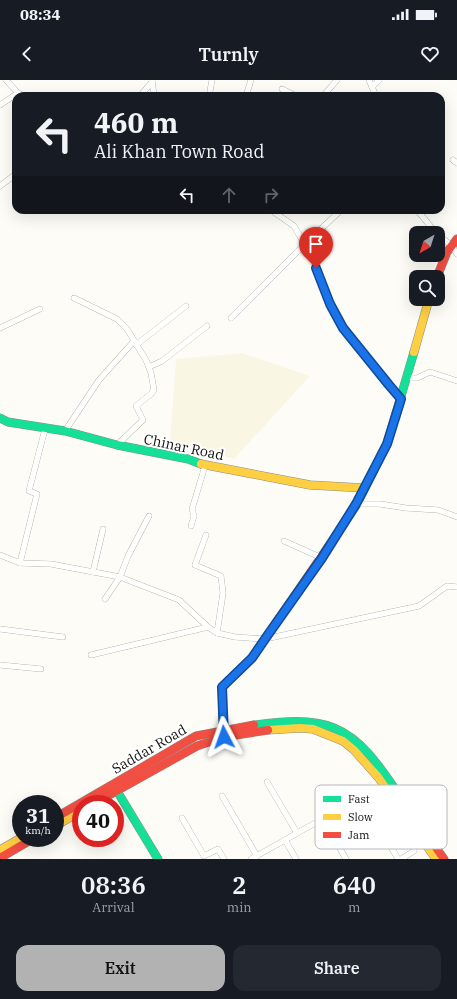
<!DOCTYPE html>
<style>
body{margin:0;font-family:"IBM Plex Serif",serif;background:#242831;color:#f1f3f6;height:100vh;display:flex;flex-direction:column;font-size:15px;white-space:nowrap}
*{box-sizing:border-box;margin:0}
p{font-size:13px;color:#9ea1a6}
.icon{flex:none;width:22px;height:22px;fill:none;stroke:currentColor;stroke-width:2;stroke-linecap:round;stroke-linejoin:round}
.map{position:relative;height:779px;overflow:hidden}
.sheet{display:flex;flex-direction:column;background:#171b24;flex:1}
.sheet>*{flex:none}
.banner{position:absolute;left:12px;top:12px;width:433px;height:122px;border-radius:12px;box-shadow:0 4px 16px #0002;background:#171b24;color:#f1f3f6;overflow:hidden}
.needle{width:26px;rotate:219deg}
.buttons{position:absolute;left:409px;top:146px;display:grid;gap:8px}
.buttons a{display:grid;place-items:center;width:36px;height:36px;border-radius:8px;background:#171b24;box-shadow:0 4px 16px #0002;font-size:20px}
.speed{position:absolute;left:12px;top:715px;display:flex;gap:8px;font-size:20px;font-weight:700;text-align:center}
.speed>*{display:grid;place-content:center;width:52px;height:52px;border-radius:50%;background:#171b24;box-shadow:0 4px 16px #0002;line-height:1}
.speed small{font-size:10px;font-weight:400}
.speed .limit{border:6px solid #d22;background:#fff;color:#111}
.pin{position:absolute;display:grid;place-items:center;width:34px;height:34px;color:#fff;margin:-41px -17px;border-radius:50% 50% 50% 0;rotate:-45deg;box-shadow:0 0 4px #0007}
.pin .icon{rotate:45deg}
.me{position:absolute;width:44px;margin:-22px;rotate:356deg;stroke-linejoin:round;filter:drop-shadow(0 0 3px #0008)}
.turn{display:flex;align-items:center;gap:14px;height:84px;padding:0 16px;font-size:18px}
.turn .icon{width:52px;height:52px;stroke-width:2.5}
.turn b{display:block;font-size:28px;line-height:34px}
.lanes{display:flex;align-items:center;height:38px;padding:0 16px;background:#0003;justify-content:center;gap:20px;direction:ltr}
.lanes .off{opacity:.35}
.eta{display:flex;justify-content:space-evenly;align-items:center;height:68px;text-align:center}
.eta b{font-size:24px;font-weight:600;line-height:28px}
.button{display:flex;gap:8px;margin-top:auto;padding:8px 16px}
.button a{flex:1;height:46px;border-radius:12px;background:#b2b2b3;color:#111;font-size:16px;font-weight:600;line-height:46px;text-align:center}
.button a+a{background:#242831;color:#f1f3f6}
.status{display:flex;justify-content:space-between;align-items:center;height:28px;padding:0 20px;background:#171b24;direction:ltr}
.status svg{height:11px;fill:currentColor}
header{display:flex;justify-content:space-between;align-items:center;height:52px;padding:0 16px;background:#171b24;font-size:18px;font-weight:600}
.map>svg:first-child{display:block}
.farmland{fill:#f9f7e4}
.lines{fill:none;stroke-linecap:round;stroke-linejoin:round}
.street-casing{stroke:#979795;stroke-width:6}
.fast-casing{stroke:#8e8d8b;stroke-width:9}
.slow-casing{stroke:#8e8d8b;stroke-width:9}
.jam-casing{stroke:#8e8d8b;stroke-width:9}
.street{stroke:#fffffe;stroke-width:5.5}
.fast{stroke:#16e098;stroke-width:8}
.slow{stroke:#ffcf43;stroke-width:8}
.jam{stroke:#f24e42;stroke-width:8}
.route-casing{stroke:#114b97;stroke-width:10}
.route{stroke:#1a73e8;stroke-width:7}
.labels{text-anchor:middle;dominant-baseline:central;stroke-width:4;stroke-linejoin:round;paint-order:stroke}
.street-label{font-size:14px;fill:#111;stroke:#fff}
.key{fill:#fff;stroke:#b8b8b8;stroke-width:1}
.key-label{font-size:11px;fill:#111}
</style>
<div class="status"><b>08:34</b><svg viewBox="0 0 49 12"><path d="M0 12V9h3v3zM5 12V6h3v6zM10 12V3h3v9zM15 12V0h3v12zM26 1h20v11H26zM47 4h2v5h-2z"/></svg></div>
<header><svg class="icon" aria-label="back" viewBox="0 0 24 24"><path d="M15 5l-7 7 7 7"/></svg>Turnly<svg class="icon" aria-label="heart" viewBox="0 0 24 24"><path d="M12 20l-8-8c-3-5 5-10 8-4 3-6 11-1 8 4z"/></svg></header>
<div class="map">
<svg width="457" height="779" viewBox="0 0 457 779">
<rect width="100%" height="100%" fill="#fdfcf7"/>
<polygon class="farmland" points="242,273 310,296 234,379 170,360 176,279"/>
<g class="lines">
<defs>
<g id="street">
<polyline points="6,0 18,13"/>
<polyline points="152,0 154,16"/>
<polyline points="369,0 376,16"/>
<polyline points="372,7 379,0"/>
<polyline points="282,9 296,16"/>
<polyline points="210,11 212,0"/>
<polyline points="140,16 152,2"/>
<polyline points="246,16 251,0"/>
<polyline points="323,16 337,0"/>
<polyline points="0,25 18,13 24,16"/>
<polyline points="453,80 457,83"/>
<polyline points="0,106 16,94"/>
<polyline points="271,130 294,146 311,175 330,224 343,247 389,305 401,319"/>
<polyline points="417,130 436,153"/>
<polyline points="438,155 451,165 457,174"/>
<polyline points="74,218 117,239 127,249 146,280 151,293 154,310 151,314 136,326 143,340 117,365"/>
<polyline points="231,238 304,165 341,130"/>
<polyline points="0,248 40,229"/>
<polyline points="136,265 186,226"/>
<polyline points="149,287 162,281 207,246"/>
<polyline points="407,298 417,298 430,292 457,301"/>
<polyline points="65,351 99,300 134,261"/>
<polyline points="357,424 380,424 406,428 438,430 457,437"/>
<polyline points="191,446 194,436 192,429 205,386"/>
<polyline points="206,455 195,485 221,496 223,513 217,553"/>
<polyline points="284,461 322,478"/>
<polyline points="0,475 20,483 51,484 120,497 179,520 208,547 217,553 235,557 265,559 419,526 447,506 457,507"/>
<polyline points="20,483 37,414 29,411 45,349"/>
<polyline points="93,492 103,449"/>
<polyline points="105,519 120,497 128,476 149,436"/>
<polyline points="0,549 63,557"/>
<polyline points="91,575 208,547"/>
<polyline points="0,585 41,589"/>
<polyline points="267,702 297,753"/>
<polyline points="222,716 257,776"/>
<polyline points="362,717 398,779"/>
<polyline points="182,738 204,776 218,769 224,779"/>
<polyline points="323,739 346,779"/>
<polyline points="285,760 296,779"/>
<polyline points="251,779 374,710"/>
<polyline points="401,779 414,771"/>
</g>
<g id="fast">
<polyline points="0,338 8,342 65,351 117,365 188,379 201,384"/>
<polyline points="341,448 357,424 387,364 414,272"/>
<path d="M254,645C280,642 310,638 334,648C364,660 384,693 401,718"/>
<polyline points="117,711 158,779"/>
</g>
<g id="slow">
<polyline points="414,272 429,219"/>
<polyline points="201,384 310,405 364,408"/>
<polyline points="268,650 300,648 313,649 343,661 354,670 378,697 436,779"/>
<polyline points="55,746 81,731"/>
<polyline points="0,770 21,758"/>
</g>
<g id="jam">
<polyline points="437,197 447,172 457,159"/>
<polyline points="224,656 222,607 252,578 341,448"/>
<polyline points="401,718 444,779"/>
<polyline points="93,724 197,666 224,657 268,650"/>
<polyline points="55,738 196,656 254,645"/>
<polyline points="0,778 34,758"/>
</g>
</defs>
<use href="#street" class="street-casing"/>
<use href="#fast" class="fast-casing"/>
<use href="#slow" class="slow-casing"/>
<use href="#jam" class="jam-casing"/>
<use href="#street" class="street"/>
<use href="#fast" class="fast"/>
<use href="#slow" class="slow"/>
<use href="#jam" class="jam"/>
</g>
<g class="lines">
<defs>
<polyline id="route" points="224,657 222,607 252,578 265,559 322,478 356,424 387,364 401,319 389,305 343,248 330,224 316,188"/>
</defs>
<use href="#route" class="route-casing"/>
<use href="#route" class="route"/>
</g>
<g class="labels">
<g class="street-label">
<text transform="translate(184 367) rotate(12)">Chinar Road</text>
<text transform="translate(149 669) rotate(-30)">Saddar Road</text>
</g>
</g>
<rect x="315" y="705" width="132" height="64" rx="6" class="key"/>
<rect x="323" y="716" width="18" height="6" fill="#16e098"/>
<rect x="323" y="734" width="18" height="6" fill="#ffcf43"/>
<rect x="323" y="752" width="18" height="6" fill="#f24e42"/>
<g class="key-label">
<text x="348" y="723">Fast</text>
<text x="348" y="741">Slow</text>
<text x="348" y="759">Jam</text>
</g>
</svg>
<div class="buttons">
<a><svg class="needle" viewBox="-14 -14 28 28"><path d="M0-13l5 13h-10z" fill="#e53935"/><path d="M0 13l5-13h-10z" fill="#9ea1a6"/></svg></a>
<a><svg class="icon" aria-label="search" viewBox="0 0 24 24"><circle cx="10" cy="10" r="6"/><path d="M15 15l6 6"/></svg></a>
</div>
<div class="speed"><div>31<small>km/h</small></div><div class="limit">40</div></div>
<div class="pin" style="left:316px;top:188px;background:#d93025"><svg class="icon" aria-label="arrive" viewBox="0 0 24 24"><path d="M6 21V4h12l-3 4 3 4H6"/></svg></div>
<svg class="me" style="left:224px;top:657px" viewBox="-20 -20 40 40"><path d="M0-17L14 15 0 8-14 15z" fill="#1a73e8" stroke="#fff" stroke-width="4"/></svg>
<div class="banner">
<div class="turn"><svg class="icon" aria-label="left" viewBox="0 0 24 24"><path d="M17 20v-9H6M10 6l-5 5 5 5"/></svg><div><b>460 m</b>Ali Khan Town Road</div></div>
<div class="lanes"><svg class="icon" aria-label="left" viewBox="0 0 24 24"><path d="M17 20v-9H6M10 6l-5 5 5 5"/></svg><svg class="icon off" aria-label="ahead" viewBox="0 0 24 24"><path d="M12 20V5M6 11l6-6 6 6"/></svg><svg class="icon off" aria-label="right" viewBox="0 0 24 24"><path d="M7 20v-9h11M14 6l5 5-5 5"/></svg></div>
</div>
</div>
<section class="sheet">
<div class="eta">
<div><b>08:36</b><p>Arrival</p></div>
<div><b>2</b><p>min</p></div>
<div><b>640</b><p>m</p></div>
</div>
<div class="button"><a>Exit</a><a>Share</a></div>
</section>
